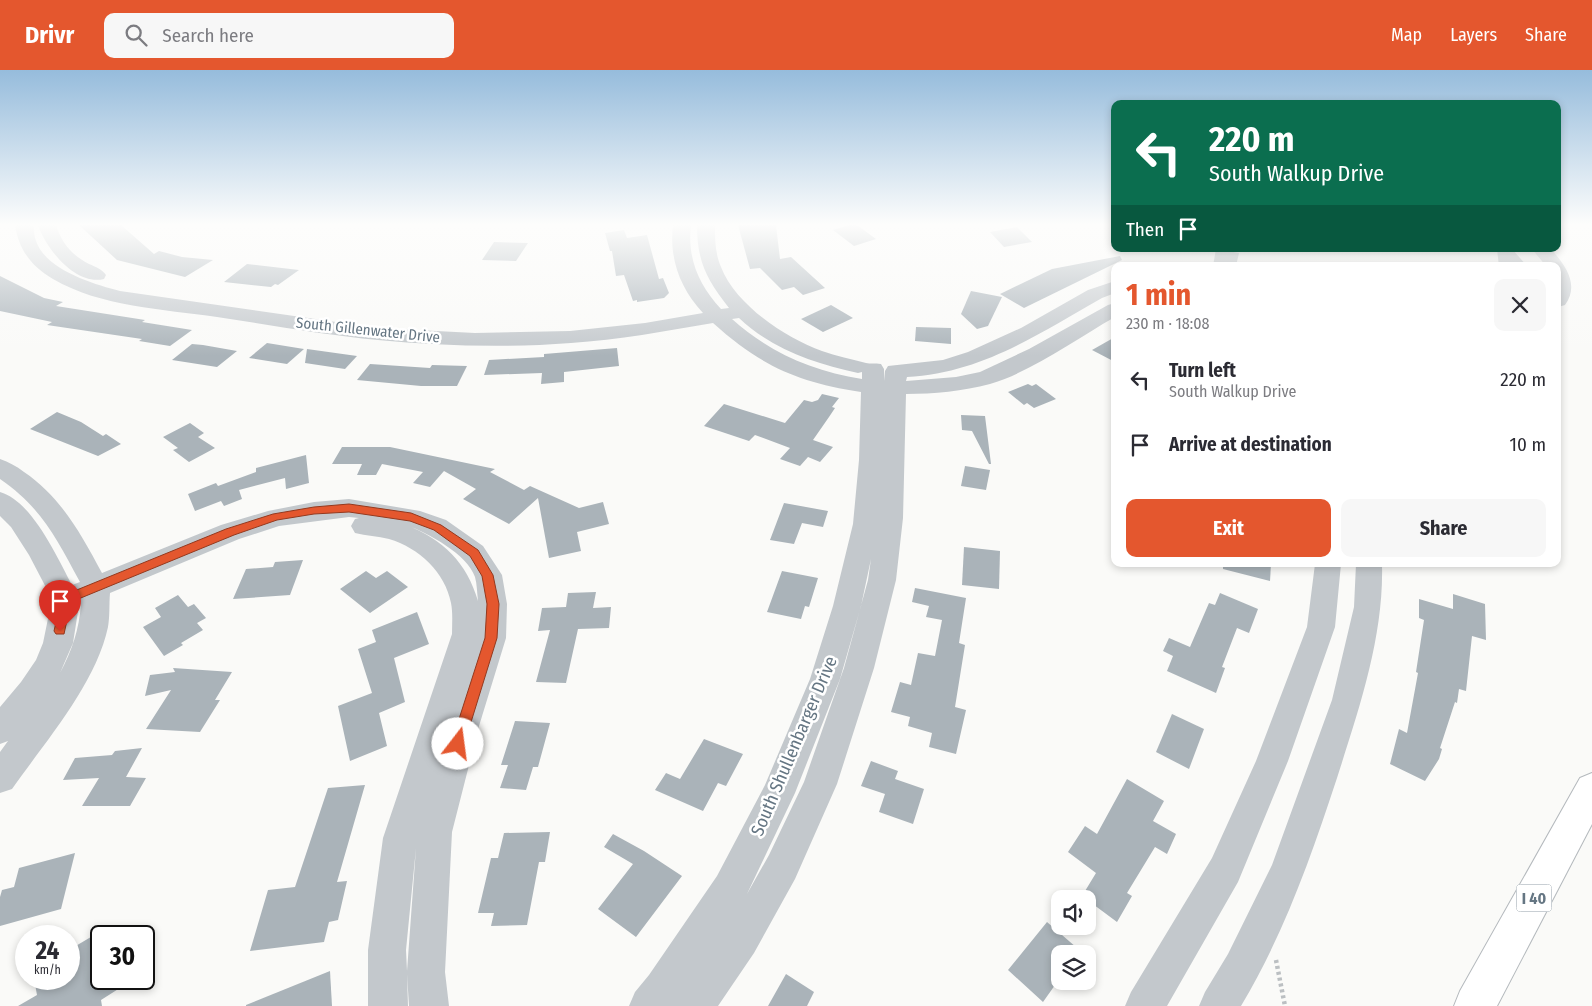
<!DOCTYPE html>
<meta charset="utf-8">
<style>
body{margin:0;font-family:"Fira Sans Condensed",sans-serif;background:#f7f7f7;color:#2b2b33;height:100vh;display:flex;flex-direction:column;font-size:19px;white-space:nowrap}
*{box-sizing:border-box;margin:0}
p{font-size:16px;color:#7c7c81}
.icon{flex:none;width:28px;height:28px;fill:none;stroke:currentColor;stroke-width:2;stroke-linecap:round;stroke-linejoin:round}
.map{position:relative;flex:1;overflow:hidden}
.panel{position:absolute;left:1111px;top:192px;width:450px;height:305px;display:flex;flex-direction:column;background:#fff;border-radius:10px;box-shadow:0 2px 8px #0003}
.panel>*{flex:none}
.top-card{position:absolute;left:1111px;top:30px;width:450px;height:152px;border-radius:10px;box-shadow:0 2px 8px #0003;background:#0b6e4f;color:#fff;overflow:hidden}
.buttons{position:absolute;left:1051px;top:820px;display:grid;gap:10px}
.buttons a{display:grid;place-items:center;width:45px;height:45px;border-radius:10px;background:#fff;box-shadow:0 2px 8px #0003;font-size:25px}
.speed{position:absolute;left:15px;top:855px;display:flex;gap:10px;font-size:25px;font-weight:700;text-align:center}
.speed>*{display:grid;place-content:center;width:65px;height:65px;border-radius:50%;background:#fff;box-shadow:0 2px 8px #0003;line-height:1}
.speed small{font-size:12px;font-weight:400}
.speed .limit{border:2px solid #111;border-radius:8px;background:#fff;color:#111}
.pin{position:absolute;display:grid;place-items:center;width:42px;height:42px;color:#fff;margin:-51px -21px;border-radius:50% 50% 50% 0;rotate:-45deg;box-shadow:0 0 5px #0007}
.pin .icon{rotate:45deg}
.me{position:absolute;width:55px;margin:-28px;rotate:15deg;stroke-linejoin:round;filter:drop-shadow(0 0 4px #0008)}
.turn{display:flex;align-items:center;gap:18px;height:105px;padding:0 15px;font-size:22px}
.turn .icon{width:65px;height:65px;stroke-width:2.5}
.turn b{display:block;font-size:35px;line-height:42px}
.then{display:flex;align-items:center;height:48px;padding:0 15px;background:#0003;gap:10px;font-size:19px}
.round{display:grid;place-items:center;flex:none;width:52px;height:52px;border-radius:10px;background:#f7f7f7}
.headline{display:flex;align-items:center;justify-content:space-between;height:85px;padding:0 15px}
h1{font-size:30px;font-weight:700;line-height:38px;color:#e4572e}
.cta{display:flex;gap:10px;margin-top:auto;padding:10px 15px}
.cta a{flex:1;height:58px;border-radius:10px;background:#e4572e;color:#fff;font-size:20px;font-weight:700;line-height:58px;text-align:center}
.cta a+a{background:#f7f7f7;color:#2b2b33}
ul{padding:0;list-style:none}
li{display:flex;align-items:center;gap:15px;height:65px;padding:0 15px}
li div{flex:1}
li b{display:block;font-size:19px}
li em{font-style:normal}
header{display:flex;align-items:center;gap:30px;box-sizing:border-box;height:70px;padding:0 25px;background:#e4572e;color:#fff}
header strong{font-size:24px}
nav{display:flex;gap:28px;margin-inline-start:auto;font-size:18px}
.search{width:350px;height:45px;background:#f7f7f7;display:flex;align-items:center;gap:12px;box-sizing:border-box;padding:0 18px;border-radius:10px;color:#7c7c81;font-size:19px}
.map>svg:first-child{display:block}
.building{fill:#aab3b9}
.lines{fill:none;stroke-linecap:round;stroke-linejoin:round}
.highway-casing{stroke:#b4b9bd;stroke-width:2}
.path{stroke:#bbbfc2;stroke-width:4.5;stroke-dasharray:3 3;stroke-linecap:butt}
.minor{fill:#c3c8cc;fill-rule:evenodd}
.highway{fill:#fff;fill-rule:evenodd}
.route{fill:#e4572e;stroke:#94391e}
.labels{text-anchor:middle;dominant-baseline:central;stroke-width:5;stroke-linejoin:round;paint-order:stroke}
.far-street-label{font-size:15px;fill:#657683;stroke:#fff}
.shield{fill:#fff;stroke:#939fa8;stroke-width:1}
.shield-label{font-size:16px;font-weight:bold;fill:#657683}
.street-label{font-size:18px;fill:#657683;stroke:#fff}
</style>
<header>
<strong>Drivr</strong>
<div class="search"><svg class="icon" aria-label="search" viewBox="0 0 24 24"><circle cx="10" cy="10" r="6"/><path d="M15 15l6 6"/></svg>Search here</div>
<nav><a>Map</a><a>Layers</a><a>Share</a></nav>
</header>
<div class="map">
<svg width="1592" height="936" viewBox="0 0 1592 936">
<rect width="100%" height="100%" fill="#fafaf8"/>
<g class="building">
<polygon points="79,155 121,155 154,184 159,181 182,187 213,190 185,207 117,190"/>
<polygon points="738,155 776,155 780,189 791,187 825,218 803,225 794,217 782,220 760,198 750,199"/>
<polygon points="849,155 857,155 876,169 854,176 833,160"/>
<polygon points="1017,157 1032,172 1004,177 990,162"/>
<polygon points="624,160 627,168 647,165 659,209 663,208 669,223 664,228 637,232 637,230 633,231 624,205 616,206 612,181 610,181 605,163"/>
<polygon points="494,172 528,173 516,191 482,190"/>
<polygon points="1216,179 1239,183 1236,196 1213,196"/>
<polygon points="1497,179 1512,179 1527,196 1499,196"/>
<polygon points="1120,186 1122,190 1024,238 1000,224 1052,199"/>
<polygon points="247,194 299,200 278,215 275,214 271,217 224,212"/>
<polygon points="0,206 44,228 63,232 56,236 145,250 142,252 192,260 170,276 139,271 142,269 47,255 52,252 0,241"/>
<polygon points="971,221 1002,227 988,256 977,259 961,244"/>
<polygon points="831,235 853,248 823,262 801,249"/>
<polygon points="916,257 951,258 951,274 915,271"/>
<polygon points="1115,267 1115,292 1092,280"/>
<polygon points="267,273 304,279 287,294 249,288"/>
<polygon points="192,274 203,275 237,281 217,297 172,290"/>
<polygon points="617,278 619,296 564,302 564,312 541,314 542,303 484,305 489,290 544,287 544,284"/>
<polygon points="307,279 357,286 345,299 305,293"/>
<polygon points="370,294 430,298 432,295 467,296 457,316 421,316 357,310"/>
<polygon points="1028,314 1032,316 1036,314 1056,329 1034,338 1027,333 1024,335 1008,322"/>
<polygon points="822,324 839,328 832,337 835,338 829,347 813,370 833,377 820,392 808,387 800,396 780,389 790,378 755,365 749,371 704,356 724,334 785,353 804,330 812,332 818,330"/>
<polygon points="57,342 81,352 103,366 106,364 121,374 98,386 30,359"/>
<polygon points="961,345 985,346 991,394 989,394 972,361 962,360"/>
<polygon points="190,353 204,363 198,367 215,378 189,392 173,380 178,378 163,367"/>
<polygon points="342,377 390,377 495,399 490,402 524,420 530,416 579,438 603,432 609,454 577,462 581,481 549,488 538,428 509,454 463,429 476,419 444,401 430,417 413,413 423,402 382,394 376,405 357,405 362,394 332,394"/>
<polygon points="306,385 309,413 286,419 285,408 239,420 242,429 224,436 221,431 195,441 188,424 216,413 218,416 256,402 256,398"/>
<polygon points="965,396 990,400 986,420 961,416"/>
<polygon points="784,433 828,441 823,457 802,453 794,474 770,470"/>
<polygon points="964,477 1000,481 999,519 962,515"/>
<polygon points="303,490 290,525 233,529 246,499 273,497 275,492"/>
<polygon points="1223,494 1271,494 1270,511 1223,499"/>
<polygon points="366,501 376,508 387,501 408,517 370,543 340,519"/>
<polygon points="782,501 818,508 809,537 805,536 801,549 767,542"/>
<polygon points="915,518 966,528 959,573 965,575 955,637 966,640 956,684 929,677 932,663 908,656 910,647 891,642 900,612 911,615 918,583 935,586 942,550 926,547 929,536 912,532"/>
<polygon points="596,522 593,538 611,537 609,558 578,559 566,613 536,612 550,560 538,561 542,538 566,537 568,523"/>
<polygon points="1220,523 1258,539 1249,563 1237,558 1222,597 1225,598 1216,623 1167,601 1173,586 1163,581 1169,568 1190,577 1209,533 1215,535"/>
<polygon points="1453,524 1485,534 1486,570 1472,566 1466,621 1459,619 1457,633 1455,632 1440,678 1442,679 1439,689 1425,711 1390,694 1399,659 1407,663 1418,603 1416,602 1424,550 1419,548 1419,529 1453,539"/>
<polygon points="178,525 188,537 194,534 206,548 197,553 203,560 181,573 183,575 164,586 143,557 161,547 155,538"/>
<polygon points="417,542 429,574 394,588 405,632 379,643 387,676 350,691 338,636 372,623 358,579 376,572 372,560"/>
<polygon points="173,598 232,602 215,630 220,630 200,662 146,659 171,620 145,626 150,605 175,602"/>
<polygon points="1172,644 1204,659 1189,699 1156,682"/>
<polygon points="515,651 550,653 538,697 533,697 526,720 500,718 508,695 501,695"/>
<polygon points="704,669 743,684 726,716 718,713 703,741 655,720 666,703 680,709"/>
<polygon points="142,678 126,707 146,708 130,736 82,736 99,708 63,710 75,688 112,685 115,681"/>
<polygon points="871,691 898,701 895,709 924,719 913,754 879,742 885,724 861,716"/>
<polygon points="1127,709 1164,731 1153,751 1176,764 1167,784 1155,777 1127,823 1132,826 1117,852 1082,826 1096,803 1068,782 1085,756 1097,764"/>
<polygon points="365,715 337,812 347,811 338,850 329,852 324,872 250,881 268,820 295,817 328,718"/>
<polygon points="550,762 545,792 539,792 527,855 491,856 494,843 478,843 491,788 498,788 504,763"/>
<polygon points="613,764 644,781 682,806 636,867 598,839 633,794 604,777"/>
<polygon points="75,783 61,839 0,856 0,827 2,820 14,817 19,798"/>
<polygon points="1047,852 1084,884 1060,884 1060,908 1043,932 1008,900"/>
<polygon points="101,861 101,909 134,909 101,930 102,936 18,936 37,925 34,909 69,909 69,880"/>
<polygon points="330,901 332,936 246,936 246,935"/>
<polygon points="786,904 814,922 807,936 768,936"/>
</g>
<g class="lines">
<defs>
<polygon id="highway" points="1592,703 1592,754 1497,936 1454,936 1460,921 1580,708"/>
</defs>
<use href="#highway" class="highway-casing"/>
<polyline class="path" points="1276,890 1285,936"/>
<g class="minor">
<path d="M15,155H33C34,160 34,166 36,171C46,200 93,214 120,221L378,258L475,263L570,261L645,253L703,243C680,218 669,189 673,155H691C687,189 699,215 721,239L729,238C707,210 697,192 697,155H715C715,170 715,183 721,197C735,234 785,268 822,281C836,286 852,289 866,293C870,294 875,293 881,294L884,299V311L885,301L888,296L943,290L968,282L1021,258L1088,220L1115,211V223L1102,228C1038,264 982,303 907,307L906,311L956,307L980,302L1029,279L1108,235L1115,233V247C1076,269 1033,301 990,314C963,321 934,324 906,324L903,448L896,510L874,598L837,714L795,809L754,883L718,936H629L635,922L649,905L717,806L765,715L810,609L833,536L853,454L859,390L861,322C797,312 761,296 713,253C666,261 618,270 571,273C507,278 441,276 378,270C324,265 271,255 217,247C163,239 101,237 53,209C31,196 19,180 15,155ZM739,248C773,280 814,293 858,303L862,302V309C812,301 770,283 732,249ZM871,489L868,510L844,598L804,712L769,785L747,824L795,723L840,609L861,536Z"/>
<path d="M38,155H56C62,174 72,185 89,194C96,197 102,199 106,205L104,209C76,216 46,179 38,155Z"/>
<path d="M1532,179H1551C1565,195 1580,214 1565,235L1558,237V196H1546Z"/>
<path d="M0,389C9,392 16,396 24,402C61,427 81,464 102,503L221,455L268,441L314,432L349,429L420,441L446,450L483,476L502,505L507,534L506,568L479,656L452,762L445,902L449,936H409L407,904L408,936H368V880L383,768L452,564C452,554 453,543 451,533C445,502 419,478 389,469C378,466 366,466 355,463L351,456L355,449L359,448L349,447L279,456L239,469L110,523C109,534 110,546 108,557C96,614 45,672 12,719L0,723V682L8,671L0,674V637L21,612L36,590L43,573L52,529L29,485L11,457L0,446V422C32,431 57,487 72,515L80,512C56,468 42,438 0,409ZM406,455C428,463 467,484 475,507C477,514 477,523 478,531C467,493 443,469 406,455ZM81,534C79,560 72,580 60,603L73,573L79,535ZM416,778L407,901L406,880Z"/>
<polygon points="1315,494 1341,494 1335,557 1288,691 1238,812 1167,936 1125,936 1131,922 1212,788 1256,691 1307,557"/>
<path d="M1356,494H1382C1384,567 1359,639 1337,708C1311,787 1284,864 1241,936H1199L1205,922L1228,884L1272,795L1332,630L1354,537Z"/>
</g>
<use href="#highway" class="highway"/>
</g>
<linearGradient id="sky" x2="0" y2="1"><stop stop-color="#96bcdc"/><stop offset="0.54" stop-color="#fdfdfc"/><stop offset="1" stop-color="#fdfdfc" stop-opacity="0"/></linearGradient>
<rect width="1592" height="286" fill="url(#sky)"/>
<polygon class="route" points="349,434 411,443 441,455 478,480 493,505 499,534 497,568 463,678 458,680 453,678 451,674 485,568 487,534 482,506 470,486 434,460 410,451 349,442 314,444 277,450 234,465 71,532 64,564 56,564 54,561 62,526 226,459 273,444 314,437"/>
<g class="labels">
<g class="far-street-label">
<text transform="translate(368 260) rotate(6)">South Gillenwater Drive</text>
</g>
<rect class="shield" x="1516.5" y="814.5" width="35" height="27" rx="4"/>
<g class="shield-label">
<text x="1534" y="828">I 40</text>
</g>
<g class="street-label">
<text transform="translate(794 676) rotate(-67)">South Shullenbarger Drive</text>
</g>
</g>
</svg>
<div class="buttons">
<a><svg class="icon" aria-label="sound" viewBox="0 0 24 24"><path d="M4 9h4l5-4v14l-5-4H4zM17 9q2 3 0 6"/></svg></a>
<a><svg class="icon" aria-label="layers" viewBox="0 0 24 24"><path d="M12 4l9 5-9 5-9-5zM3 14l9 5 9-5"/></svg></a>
</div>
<div class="speed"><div>24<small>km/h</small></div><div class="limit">30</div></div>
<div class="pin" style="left:60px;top:561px;background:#d93025"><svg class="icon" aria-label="arrive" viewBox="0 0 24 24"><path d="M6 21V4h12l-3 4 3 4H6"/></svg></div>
<svg class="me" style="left:458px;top:674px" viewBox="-20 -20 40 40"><circle r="19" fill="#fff"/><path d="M0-13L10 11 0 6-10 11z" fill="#e4572e"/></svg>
<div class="top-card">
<div class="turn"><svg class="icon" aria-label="left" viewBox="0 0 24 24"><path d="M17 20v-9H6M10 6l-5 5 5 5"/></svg><div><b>220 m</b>South Walkup Drive</div></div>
<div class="then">Then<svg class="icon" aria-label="arrive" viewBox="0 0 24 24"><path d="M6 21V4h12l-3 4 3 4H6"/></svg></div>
</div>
<section class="panel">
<div class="headline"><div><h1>1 min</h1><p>230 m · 18:08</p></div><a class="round"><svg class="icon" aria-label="close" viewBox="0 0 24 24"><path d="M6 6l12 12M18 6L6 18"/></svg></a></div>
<ul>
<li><svg class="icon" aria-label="left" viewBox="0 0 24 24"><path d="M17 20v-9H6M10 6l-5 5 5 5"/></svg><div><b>Turn left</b><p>South Walkup Drive</p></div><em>220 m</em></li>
<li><svg class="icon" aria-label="arrive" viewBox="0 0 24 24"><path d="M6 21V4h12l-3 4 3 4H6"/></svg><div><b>Arrive at destination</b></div><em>10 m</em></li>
</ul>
<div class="cta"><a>Exit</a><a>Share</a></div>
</section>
</div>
